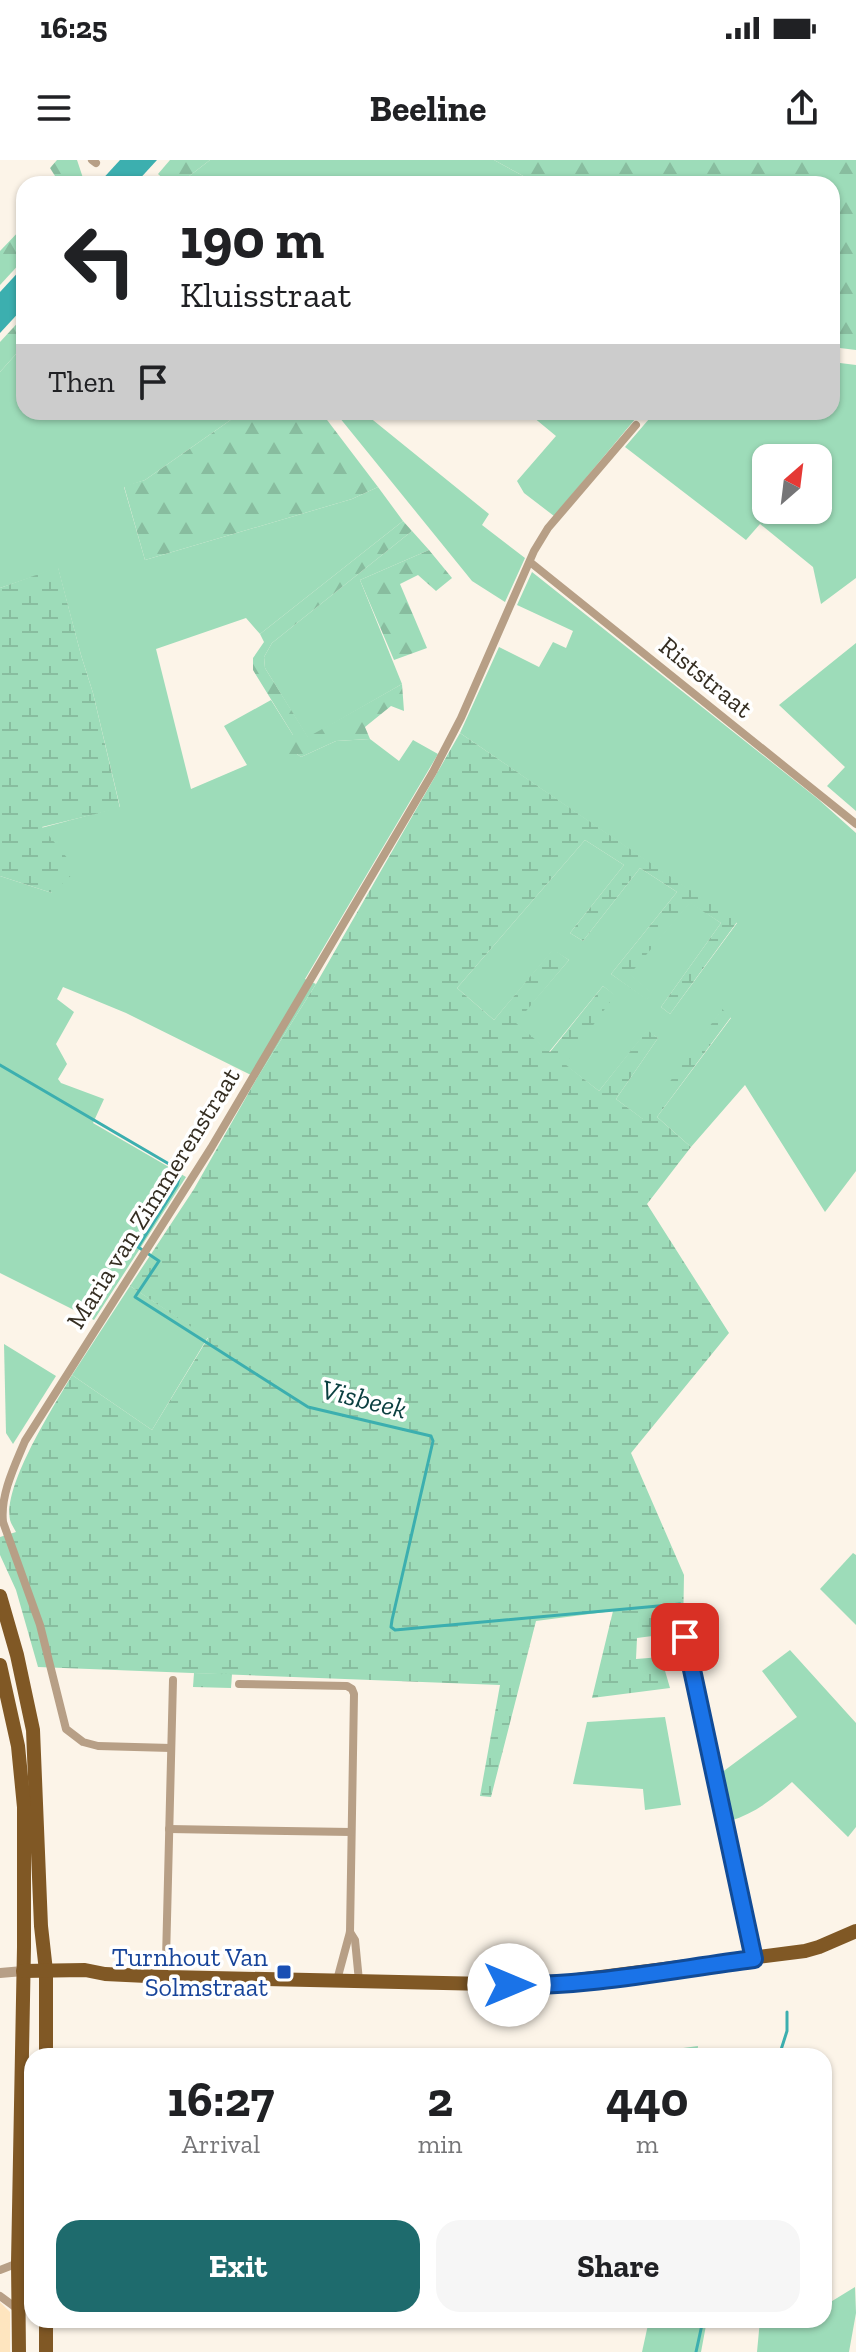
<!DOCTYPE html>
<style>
body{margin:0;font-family:"Zilla Slab",serif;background:#f6f6f6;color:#202124;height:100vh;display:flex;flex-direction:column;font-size:30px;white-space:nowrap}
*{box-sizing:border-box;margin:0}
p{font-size:26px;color:#757577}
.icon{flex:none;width:44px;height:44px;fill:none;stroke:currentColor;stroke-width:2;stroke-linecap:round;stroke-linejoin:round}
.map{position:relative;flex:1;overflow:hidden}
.sheet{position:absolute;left:24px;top:1888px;width:808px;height:280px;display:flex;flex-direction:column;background:#fff;border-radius:24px;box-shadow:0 2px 6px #0004}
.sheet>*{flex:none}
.top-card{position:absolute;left:16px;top:16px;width:824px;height:244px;border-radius:24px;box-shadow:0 2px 6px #0004;background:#fff;color:#202124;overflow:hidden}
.needle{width:52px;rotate:28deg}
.fabs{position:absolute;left:752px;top:284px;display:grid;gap:16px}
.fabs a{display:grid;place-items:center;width:80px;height:80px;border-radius:16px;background:#fff;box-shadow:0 2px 6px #0004;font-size:40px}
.pin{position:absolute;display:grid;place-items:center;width:68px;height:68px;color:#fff;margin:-34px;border-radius:16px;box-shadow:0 4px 12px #0006}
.me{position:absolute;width:88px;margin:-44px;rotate:90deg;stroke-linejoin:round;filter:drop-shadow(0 0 6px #0008)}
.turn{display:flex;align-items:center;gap:28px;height:168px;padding:0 32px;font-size:36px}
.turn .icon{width:104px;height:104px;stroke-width:2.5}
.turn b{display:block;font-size:56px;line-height:68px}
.then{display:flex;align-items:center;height:76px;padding:0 32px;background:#0003;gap:16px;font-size:30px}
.eta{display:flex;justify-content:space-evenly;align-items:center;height:136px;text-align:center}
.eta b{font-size:48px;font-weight:800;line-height:56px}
.action{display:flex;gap:16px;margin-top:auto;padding:16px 32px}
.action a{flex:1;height:92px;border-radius:24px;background:#1e6b6d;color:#fff;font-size:32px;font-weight:800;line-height:92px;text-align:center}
.action a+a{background:#f6f6f6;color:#202124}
.status{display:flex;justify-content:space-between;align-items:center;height:56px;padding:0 40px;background:#fff;direction:ltr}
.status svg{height:22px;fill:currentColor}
header{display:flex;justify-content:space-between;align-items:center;height:104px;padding:0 32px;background:#fff;font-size:36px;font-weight:800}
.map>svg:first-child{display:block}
.built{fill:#fee5bf}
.grass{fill:#9ddcb9;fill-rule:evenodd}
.forest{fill:url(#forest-firs)}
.wetland{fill:url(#wetland-marsh)}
.park{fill:url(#park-tufts)}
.water{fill:#3cafaf}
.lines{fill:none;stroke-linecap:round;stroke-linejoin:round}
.stream{stroke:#3cafaf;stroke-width:3}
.minor{stroke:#b79f86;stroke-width:8}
.tertiary{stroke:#b79f86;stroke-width:10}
.primary{stroke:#805825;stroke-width:14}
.route-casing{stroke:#114b97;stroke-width:20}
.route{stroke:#1a73e8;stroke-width:14}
.transit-dot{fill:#1a4fb4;stroke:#fff;stroke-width:3}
.labels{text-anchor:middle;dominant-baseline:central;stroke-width:7;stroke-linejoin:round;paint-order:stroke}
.street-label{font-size:26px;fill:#352e22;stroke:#fff}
.transit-label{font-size:26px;fill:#164399;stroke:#fff;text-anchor:end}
.water-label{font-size:28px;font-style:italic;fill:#0c4041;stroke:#fff}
</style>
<div class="status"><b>16:25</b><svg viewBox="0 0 49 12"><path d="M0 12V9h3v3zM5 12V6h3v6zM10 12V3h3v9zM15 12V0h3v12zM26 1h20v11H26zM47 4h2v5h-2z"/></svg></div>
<header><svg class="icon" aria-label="menu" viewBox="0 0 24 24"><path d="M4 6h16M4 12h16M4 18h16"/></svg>Beeline<svg class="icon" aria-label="share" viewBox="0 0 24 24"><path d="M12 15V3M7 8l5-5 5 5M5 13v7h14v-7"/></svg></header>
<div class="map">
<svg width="856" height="2192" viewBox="0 0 856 2192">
<defs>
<pattern id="forest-firs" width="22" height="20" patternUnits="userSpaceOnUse" patternTransform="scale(2)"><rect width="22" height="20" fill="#9ddcb9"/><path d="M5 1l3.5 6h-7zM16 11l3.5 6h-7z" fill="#88bd9f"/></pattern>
<pattern id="wetland-marsh" width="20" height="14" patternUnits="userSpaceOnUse" patternTransform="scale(2)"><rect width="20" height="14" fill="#9ddcb9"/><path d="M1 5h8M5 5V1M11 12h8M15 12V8" fill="none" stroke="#88bd9f"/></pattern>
<pattern id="park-tufts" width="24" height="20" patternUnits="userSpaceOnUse" patternTransform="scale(2)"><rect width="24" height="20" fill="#9ddcb9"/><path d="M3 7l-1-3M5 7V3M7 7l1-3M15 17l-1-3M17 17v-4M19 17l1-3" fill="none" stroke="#88bd9f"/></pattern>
</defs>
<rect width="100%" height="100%" fill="#fcf4e8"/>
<polygon class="built" points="0,2142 10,2152 10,2192 0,2192"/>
<g class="grass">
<polygon points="210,0 494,0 538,24 179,24"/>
<polygon points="24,185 24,252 242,252 145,320 124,327 145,400 352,339 378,327 403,361 260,474 246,458 156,489 191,629 247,605 224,566 271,540 293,575 297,594 301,597 336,581 370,579 399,601 413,580 438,594 305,819 316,824 257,918 126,853 63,827 57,839 74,852 56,884 67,904 58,919 61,923 104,939 93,963 186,1017 94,1160 0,1113 0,716 52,733 41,668 120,647 93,533 81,495 58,408 0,428 0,212"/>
<path d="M832,202L856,205V418L821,444L813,407L760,364L746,380L625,287L655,252H832ZM766,298H818V350H766Z"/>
<polygon points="335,252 363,252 489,354 482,365 525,398 505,442 472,421"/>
<polygon points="527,252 641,252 554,356 524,333 517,321 556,276"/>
<polygon points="412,371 429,390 360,420 402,524 308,578 265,508 264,497 272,483"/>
<polygon points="532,412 818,639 856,673 856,1011 825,1052 745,925 691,987 657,957 731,858 722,850 644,960 616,939 658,878 647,871 599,931 564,904 614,835 603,826 549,892 515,863 569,800 553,790 494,860 457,828 585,680 624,705 570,773 583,781 640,708 677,732 611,814 647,839 651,833 629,814 690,742 721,763 661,847 670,854 737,763 460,573 499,487 539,507 553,482 566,488 573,471 517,445"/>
<polygon points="856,483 856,651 827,626 845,607 779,545"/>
<polygon points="130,1126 208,1177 152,1270 72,1215"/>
<polygon points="4,1184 56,1216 13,1284 6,1273"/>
<polygon points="853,1393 856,1395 856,1465 820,1429"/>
<path d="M790,1490L856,1563V1667L848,1677L792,1622C773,1639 755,1653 730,1661L721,1613L797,1557L762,1511Z"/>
<polygon points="665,1557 681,1645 645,1650 643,1629 573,1624 587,1562"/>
<polygon points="698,1886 697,1896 624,1896"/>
<polygon points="855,2127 856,2153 849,2192 757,2192 760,2160 824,2160 824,2146"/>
<polygon points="649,2160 707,2160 701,2192 642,2192"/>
</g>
<g class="forest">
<polygon points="57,0 77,0 85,24 60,24 50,8"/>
<polygon points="170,0 210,0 179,24 169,24 158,14"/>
<polygon points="494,0 856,0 856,190 832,187 832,24 538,24"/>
<polygon points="24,66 24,99 0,125 0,91"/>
<polygon points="24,156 24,185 0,212 0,182"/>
<polygon points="242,252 321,252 378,327 352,339 145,400 124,326 145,320"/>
<polygon points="403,361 412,371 272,483 264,497 265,508 308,577 402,524 404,551 391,546 365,567 370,579 336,581 301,597 297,594 285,601 275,586 293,575 253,510 253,498 264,482 260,474"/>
<polygon points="429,390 452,418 436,431 418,415 400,424 427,488 394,500 360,420"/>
</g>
<g class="wetland">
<polygon points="58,407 81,495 93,533 120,648 42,667 77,710 52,733 0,716 0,428"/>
<path d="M460,573L737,762L670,854L661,847L721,763L690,743L630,814L652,833L647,840L611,814L677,732L640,708L583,781L570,773L624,705L585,680L457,828L494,860L553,789L569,800L516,863L550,892L603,826L615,835L565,904L599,931L647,870L658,878L616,939L643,959L722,849L731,857L657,957L691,987L647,1044L729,1173L631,1293L684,1415L683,1472L637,1478L636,1499L661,1497L670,1528L592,1538L613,1451L536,1461L491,1637L480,1636L500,1525L38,1507L16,1430L0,1395V1377L16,1372C14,1368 11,1364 10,1360C3,1325 54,1246 72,1215L152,1270L208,1178L130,1126L194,1029L257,918L316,824Z"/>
</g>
<polygon class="park" points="194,1513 232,1514 231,1528 193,1527"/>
<g class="water">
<polygon points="120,0 157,0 135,24 98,24"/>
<polygon points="24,106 24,147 0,173 0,132"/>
</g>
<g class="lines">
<g class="stream">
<polyline points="0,905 181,1011 177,1025 138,1087 159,1101 135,1137 308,1247 431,1276 433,1281 392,1460 391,1467 395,1470 680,1444 682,1458"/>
<polyline points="779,1896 787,1871 787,1852"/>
<polyline points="696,2192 703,2160"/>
</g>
<g class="minor">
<polyline points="92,0 96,3"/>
<polyline points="530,402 856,664"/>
<polyline points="685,1477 754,1798"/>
<polyline points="239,1524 347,1526 352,1529 354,1534 350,1772 337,1820"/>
<path d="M171,1588L98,1586L83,1582L66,1569L40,1465L3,1362C0,1335 15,1305 25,1281L211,988L433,612L461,558L534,391L548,368L636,265"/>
<polyline points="169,1669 351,1672"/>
<polyline points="350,1772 355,1780 359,1821"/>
<polyline points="166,1799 173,1520"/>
<polyline points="0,2110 18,2103"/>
<polyline points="0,2136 19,2150"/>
</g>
<polyline class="tertiary" points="0,1813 23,1811"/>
<g class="primary">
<polyline points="0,1436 17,1495 33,1570 41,1766 46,1811 46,1896"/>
<polyline points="0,1505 18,1586 24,1647 24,1787 18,2103 19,2192"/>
<polyline points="23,1811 85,1810 105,1814 168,1817 538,1825 805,1791 819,1787 856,1771"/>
<polyline points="46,2192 46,2160"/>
</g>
</g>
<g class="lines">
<defs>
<path id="route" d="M509,1825C587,1827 675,1809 754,1799L685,1477"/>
</defs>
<use href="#route" class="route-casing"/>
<use href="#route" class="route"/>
</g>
<rect class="transit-dot" x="276" y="1804" width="16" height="16" rx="4"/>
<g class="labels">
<g class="street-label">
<text transform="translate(706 517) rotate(39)">Riststraat</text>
<text transform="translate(153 1038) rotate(-58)">Maria van Zimmerenstraat</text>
</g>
<g class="transit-label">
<text x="268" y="1797">Turnhout Van<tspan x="268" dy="30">Solmstraat</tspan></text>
</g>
<g class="water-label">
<text transform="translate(364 1239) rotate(14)">Visbeek</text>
</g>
</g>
</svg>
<div class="fabs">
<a><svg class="needle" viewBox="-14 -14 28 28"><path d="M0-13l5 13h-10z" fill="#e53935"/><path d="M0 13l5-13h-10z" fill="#757577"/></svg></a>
</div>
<div class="pin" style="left:685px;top:1477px;background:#d93025"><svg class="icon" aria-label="arrive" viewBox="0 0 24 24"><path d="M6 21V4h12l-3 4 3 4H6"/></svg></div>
<svg class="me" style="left:509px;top:1825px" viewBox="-20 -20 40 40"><circle r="19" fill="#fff"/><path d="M0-13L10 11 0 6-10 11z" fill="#1a73e8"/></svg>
<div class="top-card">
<div class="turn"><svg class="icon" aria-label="left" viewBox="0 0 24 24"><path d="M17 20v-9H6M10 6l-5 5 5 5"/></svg><div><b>190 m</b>Kluisstraat</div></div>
<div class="then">Then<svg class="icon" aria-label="arrive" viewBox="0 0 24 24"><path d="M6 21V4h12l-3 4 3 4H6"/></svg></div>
</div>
<section class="sheet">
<div class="eta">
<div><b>16:27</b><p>Arrival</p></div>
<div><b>2</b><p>min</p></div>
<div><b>440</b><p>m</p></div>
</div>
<div class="action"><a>Exit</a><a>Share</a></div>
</section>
</div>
